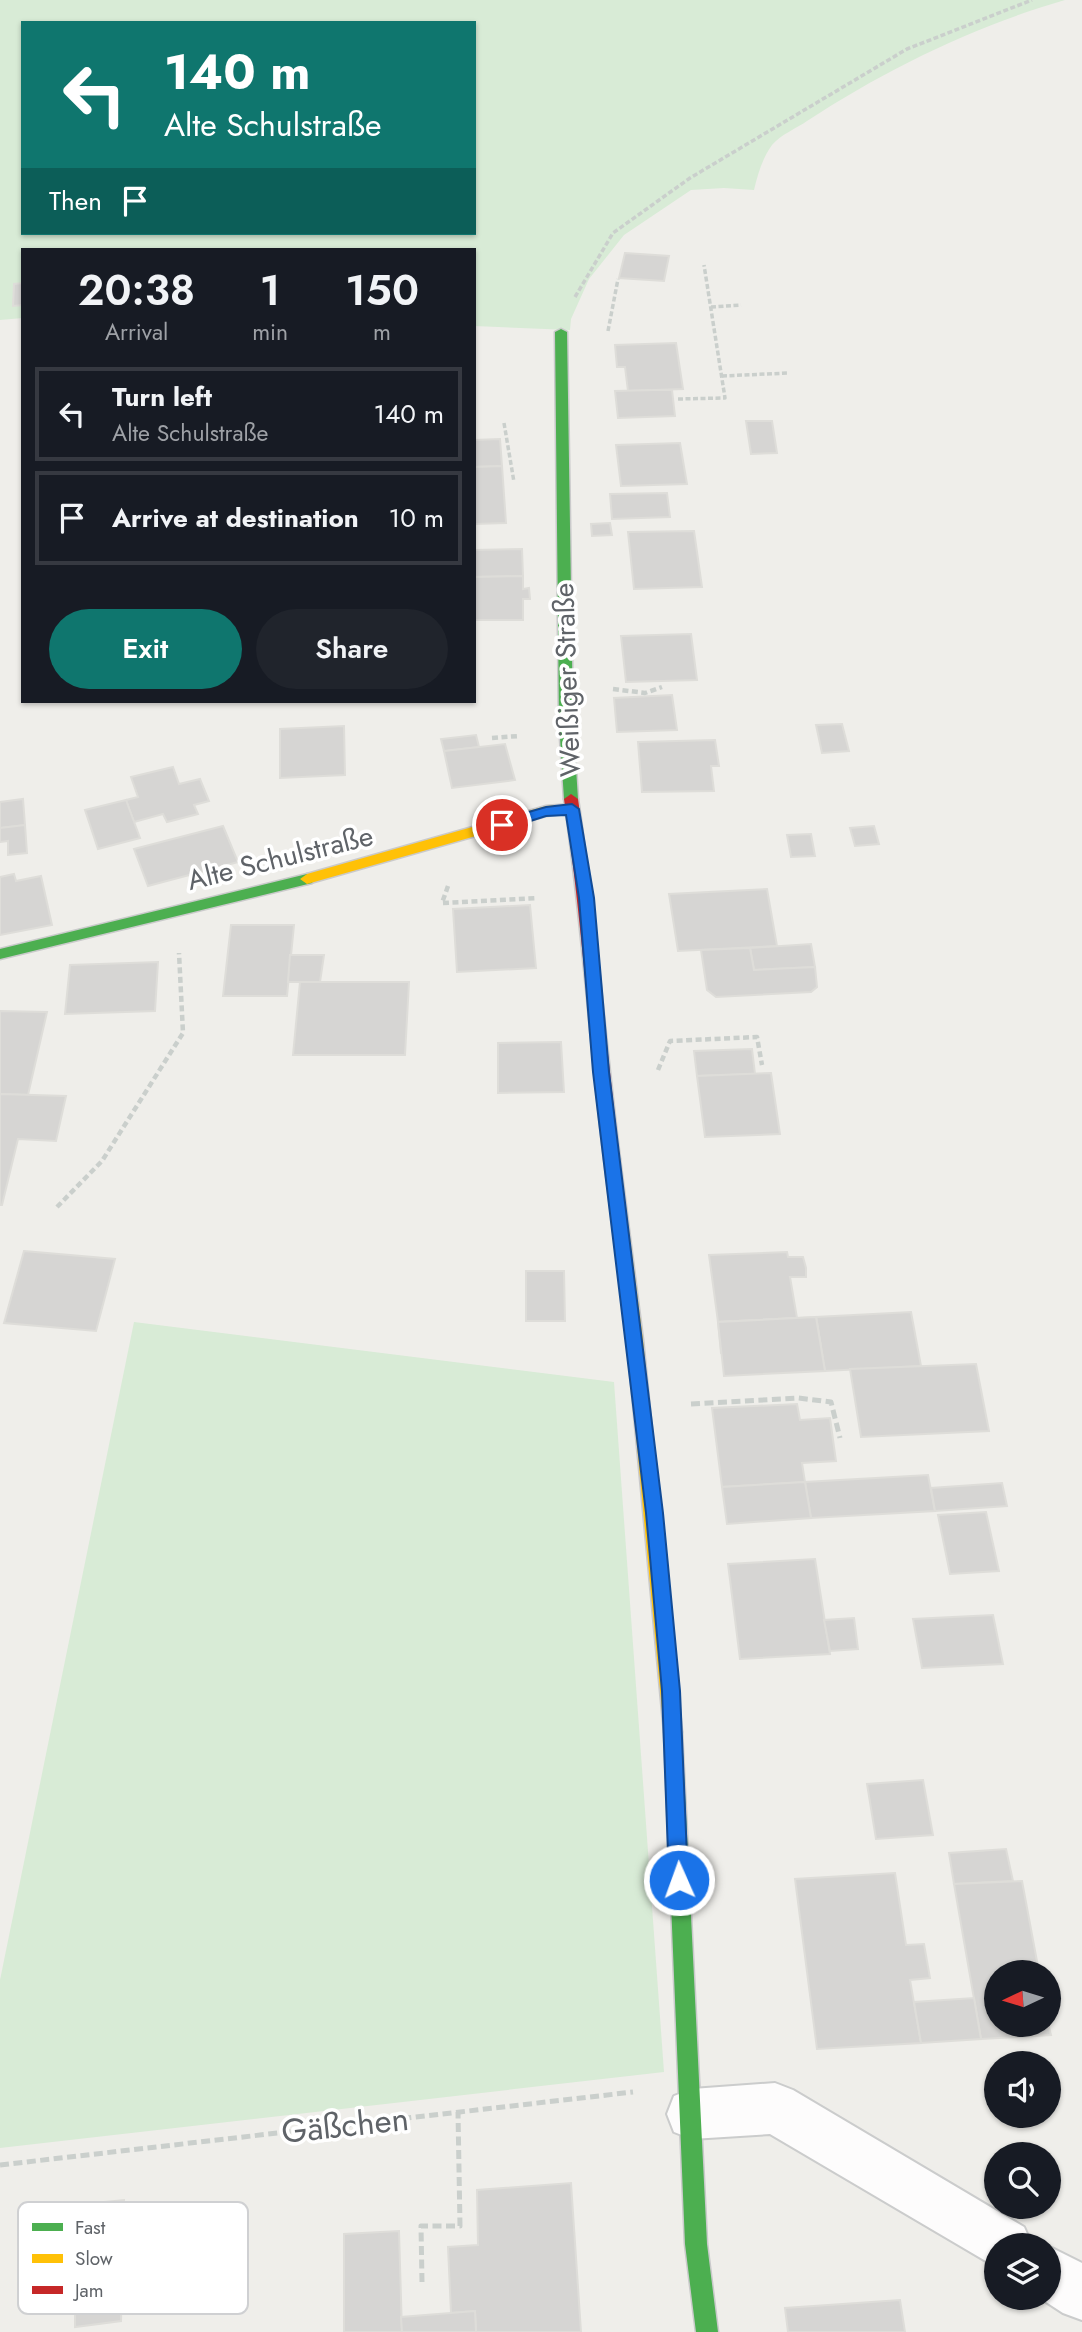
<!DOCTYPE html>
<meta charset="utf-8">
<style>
body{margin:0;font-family:Jost,sans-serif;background:#20242c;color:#f1f3f6;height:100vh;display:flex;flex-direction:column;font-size:26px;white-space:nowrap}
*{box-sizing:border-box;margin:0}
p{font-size:23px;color:#9ea1a6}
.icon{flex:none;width:38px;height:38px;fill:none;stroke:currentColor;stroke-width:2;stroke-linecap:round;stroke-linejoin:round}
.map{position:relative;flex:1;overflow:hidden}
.drawer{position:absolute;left:21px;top:248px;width:455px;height:455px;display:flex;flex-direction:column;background:#171b24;border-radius:0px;box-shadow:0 2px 5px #0004}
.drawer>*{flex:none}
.banner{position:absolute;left:21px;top:21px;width:455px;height:214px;border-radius:0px;box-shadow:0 2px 5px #0004;background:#0f766e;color:#fff;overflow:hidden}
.needle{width:46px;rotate:266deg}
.buttons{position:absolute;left:984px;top:1960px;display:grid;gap:14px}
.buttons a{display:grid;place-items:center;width:77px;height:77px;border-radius:50%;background:#171b24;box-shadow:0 2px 5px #0004;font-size:35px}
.pin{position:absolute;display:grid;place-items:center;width:60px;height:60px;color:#fff;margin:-30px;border:4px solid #fff;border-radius:50%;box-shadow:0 2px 7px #0007}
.me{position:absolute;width:77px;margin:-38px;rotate:358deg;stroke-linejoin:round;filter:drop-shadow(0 0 5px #0008)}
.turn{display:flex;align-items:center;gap:24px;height:147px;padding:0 28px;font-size:32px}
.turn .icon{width:91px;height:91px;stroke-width:2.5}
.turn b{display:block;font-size:49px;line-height:60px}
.then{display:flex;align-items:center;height:66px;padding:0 28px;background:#0003;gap:14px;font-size:26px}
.eta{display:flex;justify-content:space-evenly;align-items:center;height:119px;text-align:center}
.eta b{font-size:42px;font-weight:600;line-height:49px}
.primary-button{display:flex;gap:14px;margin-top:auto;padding:14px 28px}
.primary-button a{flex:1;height:80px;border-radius:42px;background:#0f766e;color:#fff;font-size:28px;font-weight:600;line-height:80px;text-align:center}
.primary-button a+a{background:#20242c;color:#f1f3f6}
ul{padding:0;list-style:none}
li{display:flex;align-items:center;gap:21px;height:94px;margin:0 14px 10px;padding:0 14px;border:4px solid #363941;border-radius:0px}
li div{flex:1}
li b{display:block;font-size:26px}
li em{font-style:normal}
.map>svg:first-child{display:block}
.green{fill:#d8ebd6;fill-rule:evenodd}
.building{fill:#d6d5d3;stroke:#deddd9;stroke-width:2}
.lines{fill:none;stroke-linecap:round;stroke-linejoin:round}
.street-casing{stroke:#cbcccc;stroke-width:4}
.fast-casing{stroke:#cacacb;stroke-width:3}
.slow-casing{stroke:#cacacb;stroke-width:3}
.jam-casing{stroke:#cacacb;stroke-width:3}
.path-far2{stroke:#cacfcc;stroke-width:3.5;stroke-dasharray:5 2.5;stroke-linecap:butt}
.path-far1{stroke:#cacfcc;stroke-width:4.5;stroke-dasharray:6 3.5;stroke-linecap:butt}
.path{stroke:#cacfcc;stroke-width:5;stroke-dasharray:9 4.5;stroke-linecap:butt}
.street{fill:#fdfcfc;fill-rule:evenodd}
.fast{fill:#4caf50;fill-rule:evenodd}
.slow{fill:#ffc107;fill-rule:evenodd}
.jam{fill:#c62828;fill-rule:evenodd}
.route{fill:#1a73e8;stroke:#114b97;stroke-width:2}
.labels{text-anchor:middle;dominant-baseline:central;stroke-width:7;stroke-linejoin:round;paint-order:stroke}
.street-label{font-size:28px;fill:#5f6368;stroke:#fff}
.near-street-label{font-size:33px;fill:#5f6368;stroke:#fff}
.key{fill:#fff;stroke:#cfd0d2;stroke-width:2}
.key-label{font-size:19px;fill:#5f6368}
</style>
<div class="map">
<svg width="1082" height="2332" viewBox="0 0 1082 2332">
<rect width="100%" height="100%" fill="#efeeea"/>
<g class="green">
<path d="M0,0H1065C975,26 886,69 807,121C797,128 780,135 772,145C762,159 758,174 754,190L724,188L691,190L624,235L589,279L571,319L570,330L474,326V250H23V318L0,320ZM23,23H474V233H23Z"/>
<polygon points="134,1322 614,1382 664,2072 0,2148 0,1980"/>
</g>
<g class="building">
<polygon points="625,253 669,256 664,281 619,278"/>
<polygon points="23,283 23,305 13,306 14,284"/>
<polygon points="676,343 683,389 628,391 625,367 617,367 615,345"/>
<polygon points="655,390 672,390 675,416 618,418 615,391"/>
<polygon points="746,421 772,421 777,453 751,454"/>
<polygon points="500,439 502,466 474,467 474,440"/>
<polygon points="680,443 687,484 621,486 616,445"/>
<polygon points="502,466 506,523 474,524 474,467"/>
<polygon points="667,493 670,517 612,519 610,494"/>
<polygon points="610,523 612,535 592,536 591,524"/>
<polygon points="694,531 702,587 634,589 628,532"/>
<polygon points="522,549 523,576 474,577 474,550"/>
<polygon points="523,576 523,589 529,588 530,599 523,599 523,620 474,620 474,577"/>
<polygon points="691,634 697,680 626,682 621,636"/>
<polygon points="672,695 677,730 617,732 614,698"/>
<polygon points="842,724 849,751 822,753 816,725"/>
<polygon points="344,726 345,775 280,778 280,729"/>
<polygon points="476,735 479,747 444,751 441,739"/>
<polygon points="715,740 719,766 711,766 714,791 642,792 638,742"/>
<polygon points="505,744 515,780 452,788 444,751"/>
<polygon points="173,767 179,784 200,779 209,801 194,805 198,814 167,822 163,814 134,822 126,800 138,797 131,777"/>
<polygon points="23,799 25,825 0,828 0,802"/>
<polygon points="126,800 140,838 98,849 85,810"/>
<polygon points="25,825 27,853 8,855 8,841 0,842 0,828"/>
<polygon points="223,826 238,862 148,886 134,849"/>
<polygon points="874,826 879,844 855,846 850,828"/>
<polygon points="811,834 815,856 791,857 787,835"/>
<polygon points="14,874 16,881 41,876 52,925 0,935 0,877"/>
<polygon points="767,889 777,946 678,951 669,894"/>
<polygon points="530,905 536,968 457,972 453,909"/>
<polygon points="231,925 294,925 287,996 223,996"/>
<polygon points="811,944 815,967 754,970 750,948"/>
<polygon points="750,948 754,970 815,967 817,987 811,992 716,997 707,990 701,950"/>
<polygon points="290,955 324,955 320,982 288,982"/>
<polygon points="158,962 155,1011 65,1014 70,965"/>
<polygon points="300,982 409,982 405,1055 293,1055"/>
<polygon points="0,1011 47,1012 28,1095 0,1094"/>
<polygon points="561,1042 564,1092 498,1093 498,1043"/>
<polygon points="752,1049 755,1074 697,1076 694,1051"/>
<polygon points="771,1073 780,1134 705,1137 697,1076"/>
<polygon points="0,1094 66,1096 56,1141 18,1139 2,1205 0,1205"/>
<polygon points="24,1251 115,1259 96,1331 4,1323"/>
<polygon points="787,1252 788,1257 803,1257 806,1268 806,1277 790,1277 797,1318 718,1322 709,1255"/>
<polygon points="526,1271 564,1271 565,1321 526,1321"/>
<polygon points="911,1312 921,1366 825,1371 816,1317"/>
<polygon points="816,1317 821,1347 721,1353 718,1322"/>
<polygon points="816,1317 825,1371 724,1376 718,1322"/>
<polygon points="976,1364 989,1431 861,1437 850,1369"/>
<polygon points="797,1404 800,1420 830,1418 836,1461 802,1463 805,1482 722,1487 712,1408"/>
<polygon points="928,1475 935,1511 811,1518 805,1482"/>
<polygon points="805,1482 811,1518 727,1524 722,1487"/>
<polygon points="1002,1483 1007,1506 935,1511 931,1488"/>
<polygon points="986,1512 999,1571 950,1574 938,1515"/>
<polygon points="815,1559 830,1654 740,1659 728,1564"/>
<polygon points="993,1615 1003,1664 922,1668 913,1619"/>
<polygon points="854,1618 858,1649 830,1651 824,1620"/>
<polygon points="923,1780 933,1835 876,1839 867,1784"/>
<polygon points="1006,1849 1013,1881 954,1884 949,1853"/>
<polygon points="895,1873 906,1945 924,1944 930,1978 910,1980 921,2043 817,2049 795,1879"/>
<polygon points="1022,1881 1039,1972 996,1972 996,2025 1048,2025 1048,2023 1051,2035 981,2039 954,1884"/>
<polygon points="974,1998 981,2039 921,2043 914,2002"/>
<polygon points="571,2183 581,2332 476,2332 475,2311 451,2313 448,2247 478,2245 477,2190"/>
<polygon points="124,2200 121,2321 75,2327 75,2292 29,2296 32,2209"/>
<polygon points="399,2231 402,2332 344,2332 344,2234"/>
<polygon points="900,2300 905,2332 788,2332 785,2308"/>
<polygon points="475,2311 476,2332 402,2332 401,2317"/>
</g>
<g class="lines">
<defs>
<g id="street">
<polygon points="775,2083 793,2090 1024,2227 1032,2245 996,2245 996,2267 770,2134 692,2139 674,2132 667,2114 674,2096 692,2089"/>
<polygon points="1048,2246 1082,2263 1082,2320 1063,2313 1040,2298 1048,2298"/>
</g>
<g id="fast">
<polygon points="561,329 567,332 573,722 578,799 571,804 564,799 559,722 555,332"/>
<polygon points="307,874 314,879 312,883 0,959 0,949"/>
<polygon points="673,1723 680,1726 682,1732 707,2244 718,2332 696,2332 685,2244 664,1732 666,1726"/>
</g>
<g id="slow">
<polygon points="572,804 577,806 579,809 577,812 546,816 307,884 300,879 307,874 546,806"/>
<polygon points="612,1153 618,1155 620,1159 643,1340 682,1732 680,1738 673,1741 666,1738 664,1732 627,1340 604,1159 606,1155"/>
</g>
<path id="jam" d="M571,794L578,799C596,919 605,1039 620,1159L618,1163H606L604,1159C589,1039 582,919 564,799Z"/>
</defs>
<use href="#street" class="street-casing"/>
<use href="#fast" class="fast-casing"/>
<use href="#slow" class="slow-casing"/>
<use href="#jam" class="jam-casing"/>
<g class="path-far2">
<polyline points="575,297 613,233 690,178 907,49 1032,0"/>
<polyline points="711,307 741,305"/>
<polyline points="608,331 618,279"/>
<polyline points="722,376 789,373"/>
<polyline points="678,399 725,398 704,265"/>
<polyline points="504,423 514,482"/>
</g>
<g class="path-far1">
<polyline points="613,689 645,693 662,687"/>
<polyline points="492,738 519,736"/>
<polyline points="448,886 442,903 537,898"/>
<polyline points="658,1070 670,1041 757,1037 762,1065"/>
<polyline points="57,1207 102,1161 183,1033 179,953"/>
</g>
<g class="path">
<polyline points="691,1404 798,1398 831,1402 840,1438"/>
<polyline points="0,2165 633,2092"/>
<polyline points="422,2282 421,2226 460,2226 458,2112"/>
</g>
<use href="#street" class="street"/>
<use href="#fast" class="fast"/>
<use href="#slow" class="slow"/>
<use href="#jam" class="jam"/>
</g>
<polygon class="route" points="572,804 579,809 594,898 609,1072 663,1513 680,1691 688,1880 686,1886 679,1889 672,1886 669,1880 662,1691 646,1513 593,1072 579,898 566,815 546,816 502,830 494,825 497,821 546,807"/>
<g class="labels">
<g class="street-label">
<text transform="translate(567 680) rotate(-92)">Weißiger Straße</text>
<text transform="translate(280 858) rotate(-14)">Alte Schulstraße</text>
</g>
<g class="near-street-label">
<text transform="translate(345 2125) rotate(-6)">Gäßchen</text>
</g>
</g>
<rect x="18" y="2202" width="230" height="112" rx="10" class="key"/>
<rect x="32" y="2223" width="31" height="8" fill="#4caf50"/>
<rect x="32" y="2254" width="31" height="9" fill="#ffc107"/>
<rect x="32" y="2286" width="31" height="8" fill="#c62828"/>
<g class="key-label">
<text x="75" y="2234">Fast</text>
<text x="75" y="2265">Slow</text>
<text x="75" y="2297">Jam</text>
</g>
</svg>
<div class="buttons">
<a><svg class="needle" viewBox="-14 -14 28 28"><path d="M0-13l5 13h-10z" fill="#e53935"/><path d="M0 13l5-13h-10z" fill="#9ea1a6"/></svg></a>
<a><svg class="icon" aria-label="sound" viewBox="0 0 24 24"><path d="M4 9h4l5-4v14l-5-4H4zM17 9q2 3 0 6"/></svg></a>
<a><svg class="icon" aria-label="search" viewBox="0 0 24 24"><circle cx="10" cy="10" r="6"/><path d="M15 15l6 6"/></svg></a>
<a><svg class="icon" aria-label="layers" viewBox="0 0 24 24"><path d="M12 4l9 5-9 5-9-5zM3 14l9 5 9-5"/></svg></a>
</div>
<div class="pin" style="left:502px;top:825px;background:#d93025"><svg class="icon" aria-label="arrive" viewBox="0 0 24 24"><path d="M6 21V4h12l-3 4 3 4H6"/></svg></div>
<svg class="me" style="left:679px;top:1880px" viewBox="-20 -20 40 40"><circle r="17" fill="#1a73e8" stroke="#fff" stroke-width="3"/><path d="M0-11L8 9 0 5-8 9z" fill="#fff"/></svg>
<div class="banner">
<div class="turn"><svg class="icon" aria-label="left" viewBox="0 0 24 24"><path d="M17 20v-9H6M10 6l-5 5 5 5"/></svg><div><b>140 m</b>Alte Schulstraße</div></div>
<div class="then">Then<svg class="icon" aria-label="arrive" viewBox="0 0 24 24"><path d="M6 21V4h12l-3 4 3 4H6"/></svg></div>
</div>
<section class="drawer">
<div class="eta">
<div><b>20:38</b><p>Arrival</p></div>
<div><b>1</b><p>min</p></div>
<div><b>150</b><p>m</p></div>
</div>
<ul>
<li><svg class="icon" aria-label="left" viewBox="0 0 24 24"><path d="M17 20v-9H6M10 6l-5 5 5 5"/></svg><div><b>Turn left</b><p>Alte Schulstraße</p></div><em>140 m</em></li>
<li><svg class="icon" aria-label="arrive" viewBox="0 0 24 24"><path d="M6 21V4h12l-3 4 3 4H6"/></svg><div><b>Arrive at destination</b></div><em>10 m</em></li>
</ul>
<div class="primary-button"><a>Exit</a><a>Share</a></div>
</section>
</div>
